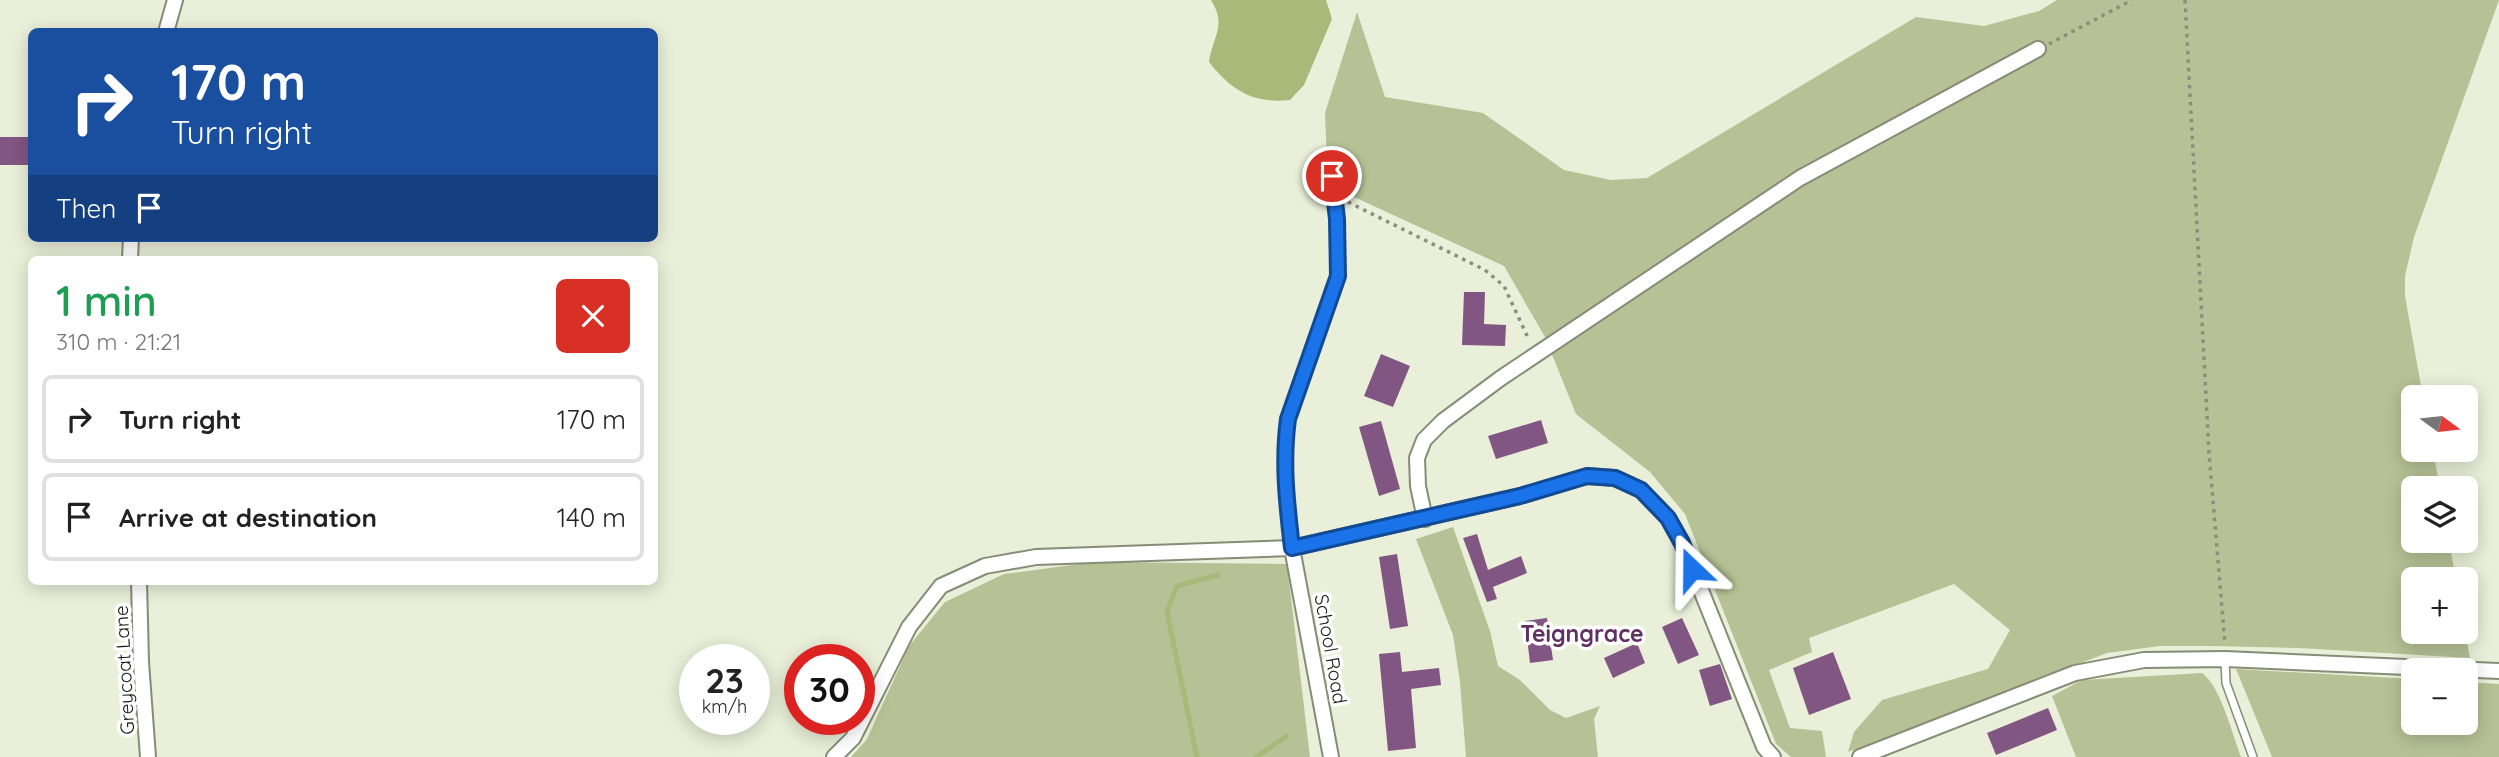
<!DOCTYPE html>
<meta charset="utf-8">
<style>
body{margin:0;font-family:Quicksand,sans-serif;background:#f6f6f6;color:#222;height:100vh;display:flex;flex-direction:column;font-size:26px;white-space:nowrap}
*{box-sizing:border-box;margin:0}
p{font-size:23px;color:#767676}
.icon{flex:none;width:38px;height:38px;fill:none;stroke:currentColor;stroke-width:2;stroke-linecap:round;stroke-linejoin:round}
.map{position:relative;flex:1;overflow:hidden}
.panel{position:absolute;left:28px;top:256px;width:630px;height:329px;display:flex;flex-direction:column;background:#fff;border-radius:10px;box-shadow:0 4px 18px #0003}
.panel>*{flex:none}
.banner{position:absolute;left:28px;top:28px;width:630px;height:214px;border-radius:10px;box-shadow:0 4px 18px #0003;background:#1a4fa0;color:#fff;overflow:hidden}
.needle{width:46px;rotate:105deg}
.controls{position:absolute;left:2401px;top:385px;display:grid;gap:14px}
.controls a{display:grid;place-items:center;width:77px;height:77px;border-radius:10px;background:#fff;box-shadow:0 4px 18px #0003;font-size:35px}
.speed{position:absolute;left:679px;top:644px;display:flex;gap:14px;font-size:35px;font-weight:700;text-align:center}
.speed>*{display:grid;place-content:center;width:91px;height:91px;border-radius:50%;background:#fff;box-shadow:0 4px 18px #0003;line-height:1}
.speed small{font-size:18px;font-weight:400}
.speed .limit{border:10px solid #d22;background:#fff;color:#111}
.pin{position:absolute;display:grid;place-items:center;width:60px;height:60px;color:#fff;margin:-30px;border:4px solid #fff;border-radius:50%;box-shadow:0 2px 7px #0007}
.me{position:absolute;width:77px;margin:-38px;rotate:337deg;stroke-linejoin:round;filter:drop-shadow(0 0 5px #0008)}
.turn{display:flex;align-items:center;gap:24px;height:147px;padding:0 28px;font-size:32px}
.turn .icon{width:91px;height:91px;stroke-width:2.5}
.turn b{display:block;font-size:49px;line-height:60px}
.then{display:flex;align-items:center;height:66px;padding:0 28px;background:#0003;gap:14px;font-size:26px}
.round{display:grid;place-items:center;flex:none;width:74px;height:74px;border-radius:10px;background:#f6f6f6}
.summary{display:flex;align-items:center;justify-content:space-between;height:119px;padding:0 28px}
h1{font-size:42px;font-weight:600;line-height:52px;color:#1e9e55}
ul{padding:0;list-style:none}
li{display:flex;align-items:center;gap:21px;height:88px;margin:0 14px 10px;padding:0 14px;border:4px solid #e0e0e0;border-radius:10px}
li div{flex:1}
li b{display:block;font-size:26px}
li em{font-style:normal}
.map>svg:first-child{display:block}
.green{fill:#b6c295}
.water{fill:#a9b979}
.lines{fill:none;stroke-linecap:round;stroke-linejoin:round}
.stream{stroke:#a9b979;stroke-width:5}
.building{fill:#825682}
.service-casing{stroke:#868c76;stroke-width:10}
.minor-casing{stroke:#868c76;stroke-width:18}
.path{stroke:#8a8e7e;stroke-width:3.5;stroke-dasharray:3.5 5;stroke-linecap:butt}
.service{stroke:#fff;stroke-width:7}
.minor{stroke:#fff;stroke-width:14}
.route-casing{stroke:#114b97;stroke-width:18}
.route{stroke:#1a73e8;stroke-width:12}
.labels{text-anchor:middle;dominant-baseline:central;stroke-width:7;stroke-linejoin:round;paint-order:stroke}
.street-label{font-size:19px;fill:#14160e;stroke:#fff}
.quarter-label{font-size:23px;font-weight:bold;fill:#613062;stroke:#fff}
</style>
<div class="map">
<svg width="2499" height="757" viewBox="0 0 2499 757">
<rect width="100%" height="100%" fill="#e9efd8"/>
<g class="green">
<polygon points="2057,0 2499,0 2414,237 2405,276 2405,296 2423,397 2413,397 2413,450 2433,450 2440,488 2413,488 2413,541 2449,541 2456,579 2413,579 2413,632 2465,632 2470,658 2299,648 2212,646 2160,646 2107,653 1848,752 1854,732 1882,700 1988,669 2010,630 1954,584 1809,638 1812,652 1769,670 1790,728 1822,731 1826,757 1791,757 1776,744 1685,514 1650,472 1576,414 1545,337 1504,266 1328,185 1325,113 1357,12 1385,97 1483,113 1564,170 1611,180 1647,178 1916,17 1984,26 2039,11"/>
<polygon points="1453,527 1490,631 1498,666 1520,680 1550,710 1566,718 1600,706 1594,719 1598,757 1466,757 1460,682 1453,635 1416,539"/>
<polygon points="1094,562 1287,564 1310,757 851,757 867,739 909,646 945,602 1004,574"/>
<polygon points="2236,669 2413,679 2413,723 2466,723 2466,682 2499,684 2499,757 2272,757"/>
<path d="M2202,673C2220,685 2233,736 2241,757H2076L2052,696L2082,680Z"/>
</g>
<path class="water" d="M1211,0H1326L1332,19L1304,85L1290,100C1253,104 1231,90 1209,62C1213,35 1227,26 1211,0Z"/>
<g class="lines">
<g class="stream">
<polyline points="1197,757 1167,612 1177,586 1218,575"/>
<polyline points="1256,757 1287,736"/>
</g>
</g>
<g class="building">
<rect x="0" y="137" width="32" height="28"/>
<polygon points="1464,292 1485,292 1484,324 1506,325 1505,346 1462,345"/>
<polygon points="1381,354 1410,366 1393,407 1364,396"/>
<polygon points="1541,420 1548,443 1496,459 1488,436"/>
<polygon points="1381,421 1400,489 1379,496 1359,427"/>
<polygon points="1477,534 1488,570 1521,556 1527,573 1493,587 1497,599 1487,602 1463,538"/>
<polygon points="1397,554 1408,626 1390,629 1379,557"/>
<polygon points="1547,618 1553,660 1530,663 1525,621"/>
<polygon points="1682,618 1699,655 1678,664 1662,627"/>
<polygon points="1637,643 1645,663 1613,678 1604,658"/>
<polygon points="1400,652 1402,672 1439,668 1441,685 1411,689 1416,748 1388,751 1379,654"/>
<polygon points="1833,652 1851,699 1809,715 1793,668"/>
<polygon points="1720,664 1732,699 1710,706 1699,670"/>
<polygon points="2048,708 2057,730 1996,755 1987,733"/>
</g>
<g class="lines">
<defs>
<g id="service">
<path d="M1292,548C1287,504 1282,463 1288,420L1338,276L1337,219L1330,156"/>
<polyline points="2225,659 2226,683 2253,757"/>
</g>
<g id="minor">
<polyline points="166,32 175,0"/>
<polyline points="130,259 131,238"/>
<polyline points="1425,519 1418,486 1417,458 1424,440 1443,421 1501,378 1800,178 2038,49"/>
<polyline points="1292,548 1331,757"/>
<polyline points="139,581 141,662 148,757"/>
<polyline points="834,757 853,738 909,627 941,586 985,566 1036,557 1292,548 1520,496 1587,476 1615,478 1641,490 1668,518 1682,543 1764,747 1773,757"/>
<polyline points="1860,757 2075,673 2144,660 2225,659 2499,671"/>
</g>
</defs>
<use href="#service" class="service-casing"/>
<use href="#minor" class="minor-casing"/>
<g class="path">
<polyline points="2185,0 2209,453 2225,644"/>
<polyline points="2049,44 2132,0"/>
<polyline points="1348,202 1485,270 1504,286 1529,340"/>
</g>
<use href="#service" class="service"/>
<use href="#minor" class="minor"/>
</g>
<g class="lines">
<defs>
<path id="route" d="M1332,176L1337,219L1338,276L1288,419C1282,463 1287,504 1292,548L1520,496L1587,476L1615,478L1641,490L1668,518L1682,543L1692,569"/>
</defs>
<use href="#route" class="route-casing"/>
<use href="#route" class="route"/>
</g>
<g class="labels">
<g class="street-label">
<text transform="translate(1331 649) rotate(80)">School Road</text>
<text transform="translate(124 670) rotate(-93)">Greycoat Lane</text>
</g>
<g class="quarter-label">
<text x="1582" y="633">Teigngrace</text>
</g>
</g>
</svg>
<div class="controls">
<a><svg class="needle" viewBox="-14 -14 28 28"><path d="M0-13l5 13h-10z" fill="#e53935"/><path d="M0 13l5-13h-10z" fill="#767676"/></svg></a>
<a><svg class="icon" aria-label="layers" viewBox="0 0 24 24"><path d="M12 4l9 5-9 5-9-5zM3 14l9 5 9-5"/></svg></a>
<a>+</a>
<a>−</a>
</div>
<div class="speed"><div>23<small>km/h</small></div><div class="limit">30</div></div>
<div class="pin" style="left:1332px;top:176px;background:#d93025"><svg class="icon" aria-label="arrive" viewBox="0 0 24 24"><path d="M6 21V4h12l-3 4 3 4H6"/></svg></div>
<svg class="me" style="left:1692px;top:569px" viewBox="-20 -20 40 40"><path d="M0-17L14 15 0 8-14 15z" fill="#1a73e8" stroke="#fff" stroke-width="4"/></svg>
<div class="banner">
<div class="turn"><svg class="icon" aria-label="right" viewBox="0 0 24 24"><path d="M7 20v-9h11M14 6l5 5-5 5"/></svg><div><b>170 m</b>Turn right</div></div>
<div class="then">Then<svg class="icon" aria-label="arrive" viewBox="0 0 24 24"><path d="M6 21V4h12l-3 4 3 4H6"/></svg></div>
</div>
<section class="panel">
<div class="summary"><div><h1>1 min</h1><p>310 m · 21:21</p></div><a class="round" style="background:#d93025;color:#fff"><svg class="icon" aria-label="close" viewBox="0 0 24 24"><path d="M6 6l12 12M18 6L6 18"/></svg></a></div>
<ul>
<li><svg class="icon" aria-label="right" viewBox="0 0 24 24"><path d="M7 20v-9h11M14 6l5 5-5 5"/></svg><div><b>Turn right</b></div><em>170 m</em></li>
<li><svg class="icon" aria-label="arrive" viewBox="0 0 24 24"><path d="M6 21V4h12l-3 4 3 4H6"/></svg><div><b>Arrive at destination</b></div><em>140 m</em></li>
</ul>
</section>
</div>
